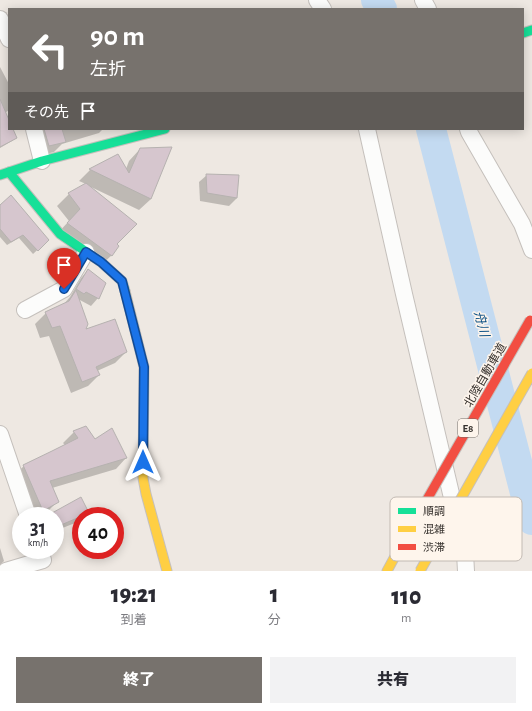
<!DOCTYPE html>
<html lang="ja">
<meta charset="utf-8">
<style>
body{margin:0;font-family:"Alegreya Sans","Noto Sans JP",sans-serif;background:#f2f2f3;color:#2b2b33;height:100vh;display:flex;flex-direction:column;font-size:15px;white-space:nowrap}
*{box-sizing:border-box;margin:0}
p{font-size:13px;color:#7c7c81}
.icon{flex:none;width:22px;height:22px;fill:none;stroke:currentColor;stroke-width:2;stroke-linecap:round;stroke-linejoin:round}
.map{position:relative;height:571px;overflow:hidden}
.drawer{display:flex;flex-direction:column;background:#fff;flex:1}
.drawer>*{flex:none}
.guide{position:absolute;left:8px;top:8px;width:516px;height:122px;border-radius:0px;box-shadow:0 2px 10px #0003;background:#77726d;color:#fff;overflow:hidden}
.speed{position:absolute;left:12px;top:507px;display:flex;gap:8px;font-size:20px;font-weight:700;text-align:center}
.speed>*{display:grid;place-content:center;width:52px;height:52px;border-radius:50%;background:#fff;box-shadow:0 2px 10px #0003;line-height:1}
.speed small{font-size:10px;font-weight:400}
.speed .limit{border:6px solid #d22;background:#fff;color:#111}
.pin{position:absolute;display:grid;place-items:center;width:34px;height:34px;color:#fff;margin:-41px -17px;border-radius:50% 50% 50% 0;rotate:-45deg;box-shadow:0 0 4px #0007}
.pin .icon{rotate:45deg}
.me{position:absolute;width:44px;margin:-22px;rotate:0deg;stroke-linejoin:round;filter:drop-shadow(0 0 3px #0008)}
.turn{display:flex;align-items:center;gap:14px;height:84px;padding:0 16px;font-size:18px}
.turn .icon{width:52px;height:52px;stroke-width:2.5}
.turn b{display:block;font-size:28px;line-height:34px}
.then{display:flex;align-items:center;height:38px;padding:0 16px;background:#0003;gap:8px;font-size:15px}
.eta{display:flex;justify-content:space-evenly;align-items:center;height:68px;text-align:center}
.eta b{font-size:24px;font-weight:800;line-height:28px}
.button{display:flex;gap:8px;margin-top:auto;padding:8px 16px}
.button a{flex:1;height:46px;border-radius:0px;background:#77726d;color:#fff;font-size:16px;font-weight:800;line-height:46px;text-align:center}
.button a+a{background:#f2f2f3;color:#2b2b33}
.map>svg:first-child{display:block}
.shadow{fill:#0003}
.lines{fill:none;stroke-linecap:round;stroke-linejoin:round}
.river{stroke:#c3daf1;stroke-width:30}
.building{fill:#d6c6ce;stroke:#b6b2b0}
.street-casing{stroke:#c5c0bc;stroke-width:18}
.fast-casing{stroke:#c5c0bc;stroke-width:11}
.slow-casing{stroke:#c5c0bc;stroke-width:11}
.street{stroke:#fcfcfb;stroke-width:16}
.fast{stroke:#16e098;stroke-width:9}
.slow{stroke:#ffcf43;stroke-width:9}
.slow-bridge-casing{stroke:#c5c0bc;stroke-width:11;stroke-linecap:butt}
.jam-bridge-casing{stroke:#c5c0bc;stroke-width:11;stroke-linecap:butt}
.slow-bridge{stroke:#ffcf43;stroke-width:9}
.jam-bridge{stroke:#f24e42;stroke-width:9}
.route-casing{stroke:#114b97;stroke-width:10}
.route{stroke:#1a73e8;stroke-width:7}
.labels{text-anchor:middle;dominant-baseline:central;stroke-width:3;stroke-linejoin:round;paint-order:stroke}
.shield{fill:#fef5ec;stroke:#736c67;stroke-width:1}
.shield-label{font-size:11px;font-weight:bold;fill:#37322e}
.street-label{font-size:12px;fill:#37322e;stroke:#fef5ec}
.water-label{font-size:13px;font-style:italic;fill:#0e5286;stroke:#fef5ec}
.key{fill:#fef5ec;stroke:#c2bab3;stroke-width:1}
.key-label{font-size:11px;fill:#37322e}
</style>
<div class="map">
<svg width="532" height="571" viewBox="0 0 532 571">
<rect width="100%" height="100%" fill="#eee8e2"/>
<g class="shadow">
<polygon points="0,67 9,84 9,110 5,113 9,122 9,129 12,129 16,138 12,141 0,148"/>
<polygon points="30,129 103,129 99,133 62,144 54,152 38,156"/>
<polygon points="140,149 151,199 139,210 91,187 112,255 100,266 56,235 69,221 57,206 69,194 86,184 79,181 90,170 117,156 126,169 129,161"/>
<polygon points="207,175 237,198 229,206 200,201 199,182"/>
<polygon points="0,207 48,240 33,254 19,238 7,245 0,237"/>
<polygon points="88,270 98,298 91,306 78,299 84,331 126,352 115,363 97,371 99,375 88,386 71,393 49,336 40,338 35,324 46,313 63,305 70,297 81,278"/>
<polygon points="74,432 126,458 116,469 52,488 57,502 47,512 40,516 31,516 13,476 24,466 65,445 63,443"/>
<polygon points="53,513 87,513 84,516 81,516 81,519 80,521 55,531 55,516 50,516"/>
<polygon points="0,548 4,561 0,565"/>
</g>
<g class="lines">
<g class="river">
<polyline points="376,0 382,9"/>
<polyline points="431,129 532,520"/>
</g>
</g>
<g class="building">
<polygon points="0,99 9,120 9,129 13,129 17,138 0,147"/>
<polygon points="44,129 62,129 66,142 49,146"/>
<polygon points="172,147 151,199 89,169 118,154 129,173 140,148 143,148"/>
<polygon points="206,174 239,175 237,198 207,193"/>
<polygon points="86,183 137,224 117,244 119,246 112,256 67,223 80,209 68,193"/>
<polygon points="11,195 49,240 38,251 23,235 11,242 0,229 0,205"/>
<polygon points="88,269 106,283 99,299 86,292 84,294 76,289"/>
<polygon points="76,290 88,324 86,329 115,319 127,352 96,367 100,375 82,382 60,326 52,328 45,312 69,301"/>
<polygon points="86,426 95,439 112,428 127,458 50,481 59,502 43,511 23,465 52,451 78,438 73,431"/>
<polygon points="81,497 89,513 61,525 52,513"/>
</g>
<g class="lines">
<defs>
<g id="street">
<polyline points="317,0 323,9"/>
<polyline points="423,0 428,9"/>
<polyline points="0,19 9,39"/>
<polyline points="34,129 42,161"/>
<polyline points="367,129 404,294 465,553 466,571"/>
<polyline points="468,129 469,132 522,224 532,250"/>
<polyline points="25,310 64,289 86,252"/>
<polyline points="0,434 28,516"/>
<polyline points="6,571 43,560 40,550"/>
</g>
<g id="fast">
<polyline points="523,33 532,30"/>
<polyline points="9,172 60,234 101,262 122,281 125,291"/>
<polyline points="0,175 42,161 165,129"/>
</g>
<g id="slow">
<polyline points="125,291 144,367 143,478 146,494 167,571"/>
<polyline points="387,571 406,536"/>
</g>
</defs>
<use href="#street" class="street-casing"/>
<use href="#fast" class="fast-casing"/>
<use href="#slow" class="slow-casing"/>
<use href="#street" class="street"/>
<use href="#fast" class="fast"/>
<use href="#slow" class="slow"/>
<defs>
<polyline id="slow-bridge" points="420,571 532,373"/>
<polyline id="jam-bridge" points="406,536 530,320"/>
</defs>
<use href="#slow-bridge" class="slow-bridge-casing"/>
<use href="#jam-bridge" class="jam-bridge-casing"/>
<use href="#slow-bridge" class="slow-bridge"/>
<use href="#jam-bridge" class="jam-bridge"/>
</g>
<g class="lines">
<defs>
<polyline id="route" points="64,289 86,252 101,262 122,281 144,367 143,462"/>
</defs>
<use href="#route" class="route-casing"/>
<use href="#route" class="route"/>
</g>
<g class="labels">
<rect class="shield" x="458" y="419" width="20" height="18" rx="3"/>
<g class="shield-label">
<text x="468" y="428">E8</text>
</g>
<g class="street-label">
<text transform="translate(485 375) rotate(-60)">北陸自動車道</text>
</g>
<g class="water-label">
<text transform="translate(481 324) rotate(75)">舟川</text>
</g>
</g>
<rect x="390" y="497" width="132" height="64" rx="6" class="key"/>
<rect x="398" y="508" width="18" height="6" fill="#16e098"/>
<rect x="398" y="526" width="18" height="6" fill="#ffcf43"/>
<rect x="398" y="544" width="18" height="6" fill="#f24e42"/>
<g class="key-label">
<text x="423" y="515">順調</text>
<text x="423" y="533">混雑</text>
<text x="423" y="551">渋滞</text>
</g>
</svg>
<div class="speed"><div>31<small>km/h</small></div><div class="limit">40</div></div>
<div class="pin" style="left:64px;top:289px;background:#d93025"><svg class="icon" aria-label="arrive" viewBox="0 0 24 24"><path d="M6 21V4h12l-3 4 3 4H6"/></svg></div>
<svg class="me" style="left:143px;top:462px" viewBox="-20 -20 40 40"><path d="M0-17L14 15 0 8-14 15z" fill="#1a73e8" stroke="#fff" stroke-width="4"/></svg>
<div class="guide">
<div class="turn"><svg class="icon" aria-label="left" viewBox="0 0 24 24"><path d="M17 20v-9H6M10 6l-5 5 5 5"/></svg><div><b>90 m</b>左折</div></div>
<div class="then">その先<svg class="icon" aria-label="arrive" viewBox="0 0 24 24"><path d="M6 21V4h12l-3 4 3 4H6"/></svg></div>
</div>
</div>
<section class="drawer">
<div class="eta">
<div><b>19:21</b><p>到着</p></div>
<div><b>1</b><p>分</p></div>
<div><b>110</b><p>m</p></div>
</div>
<div class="button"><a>終了</a><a>共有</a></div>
</section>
